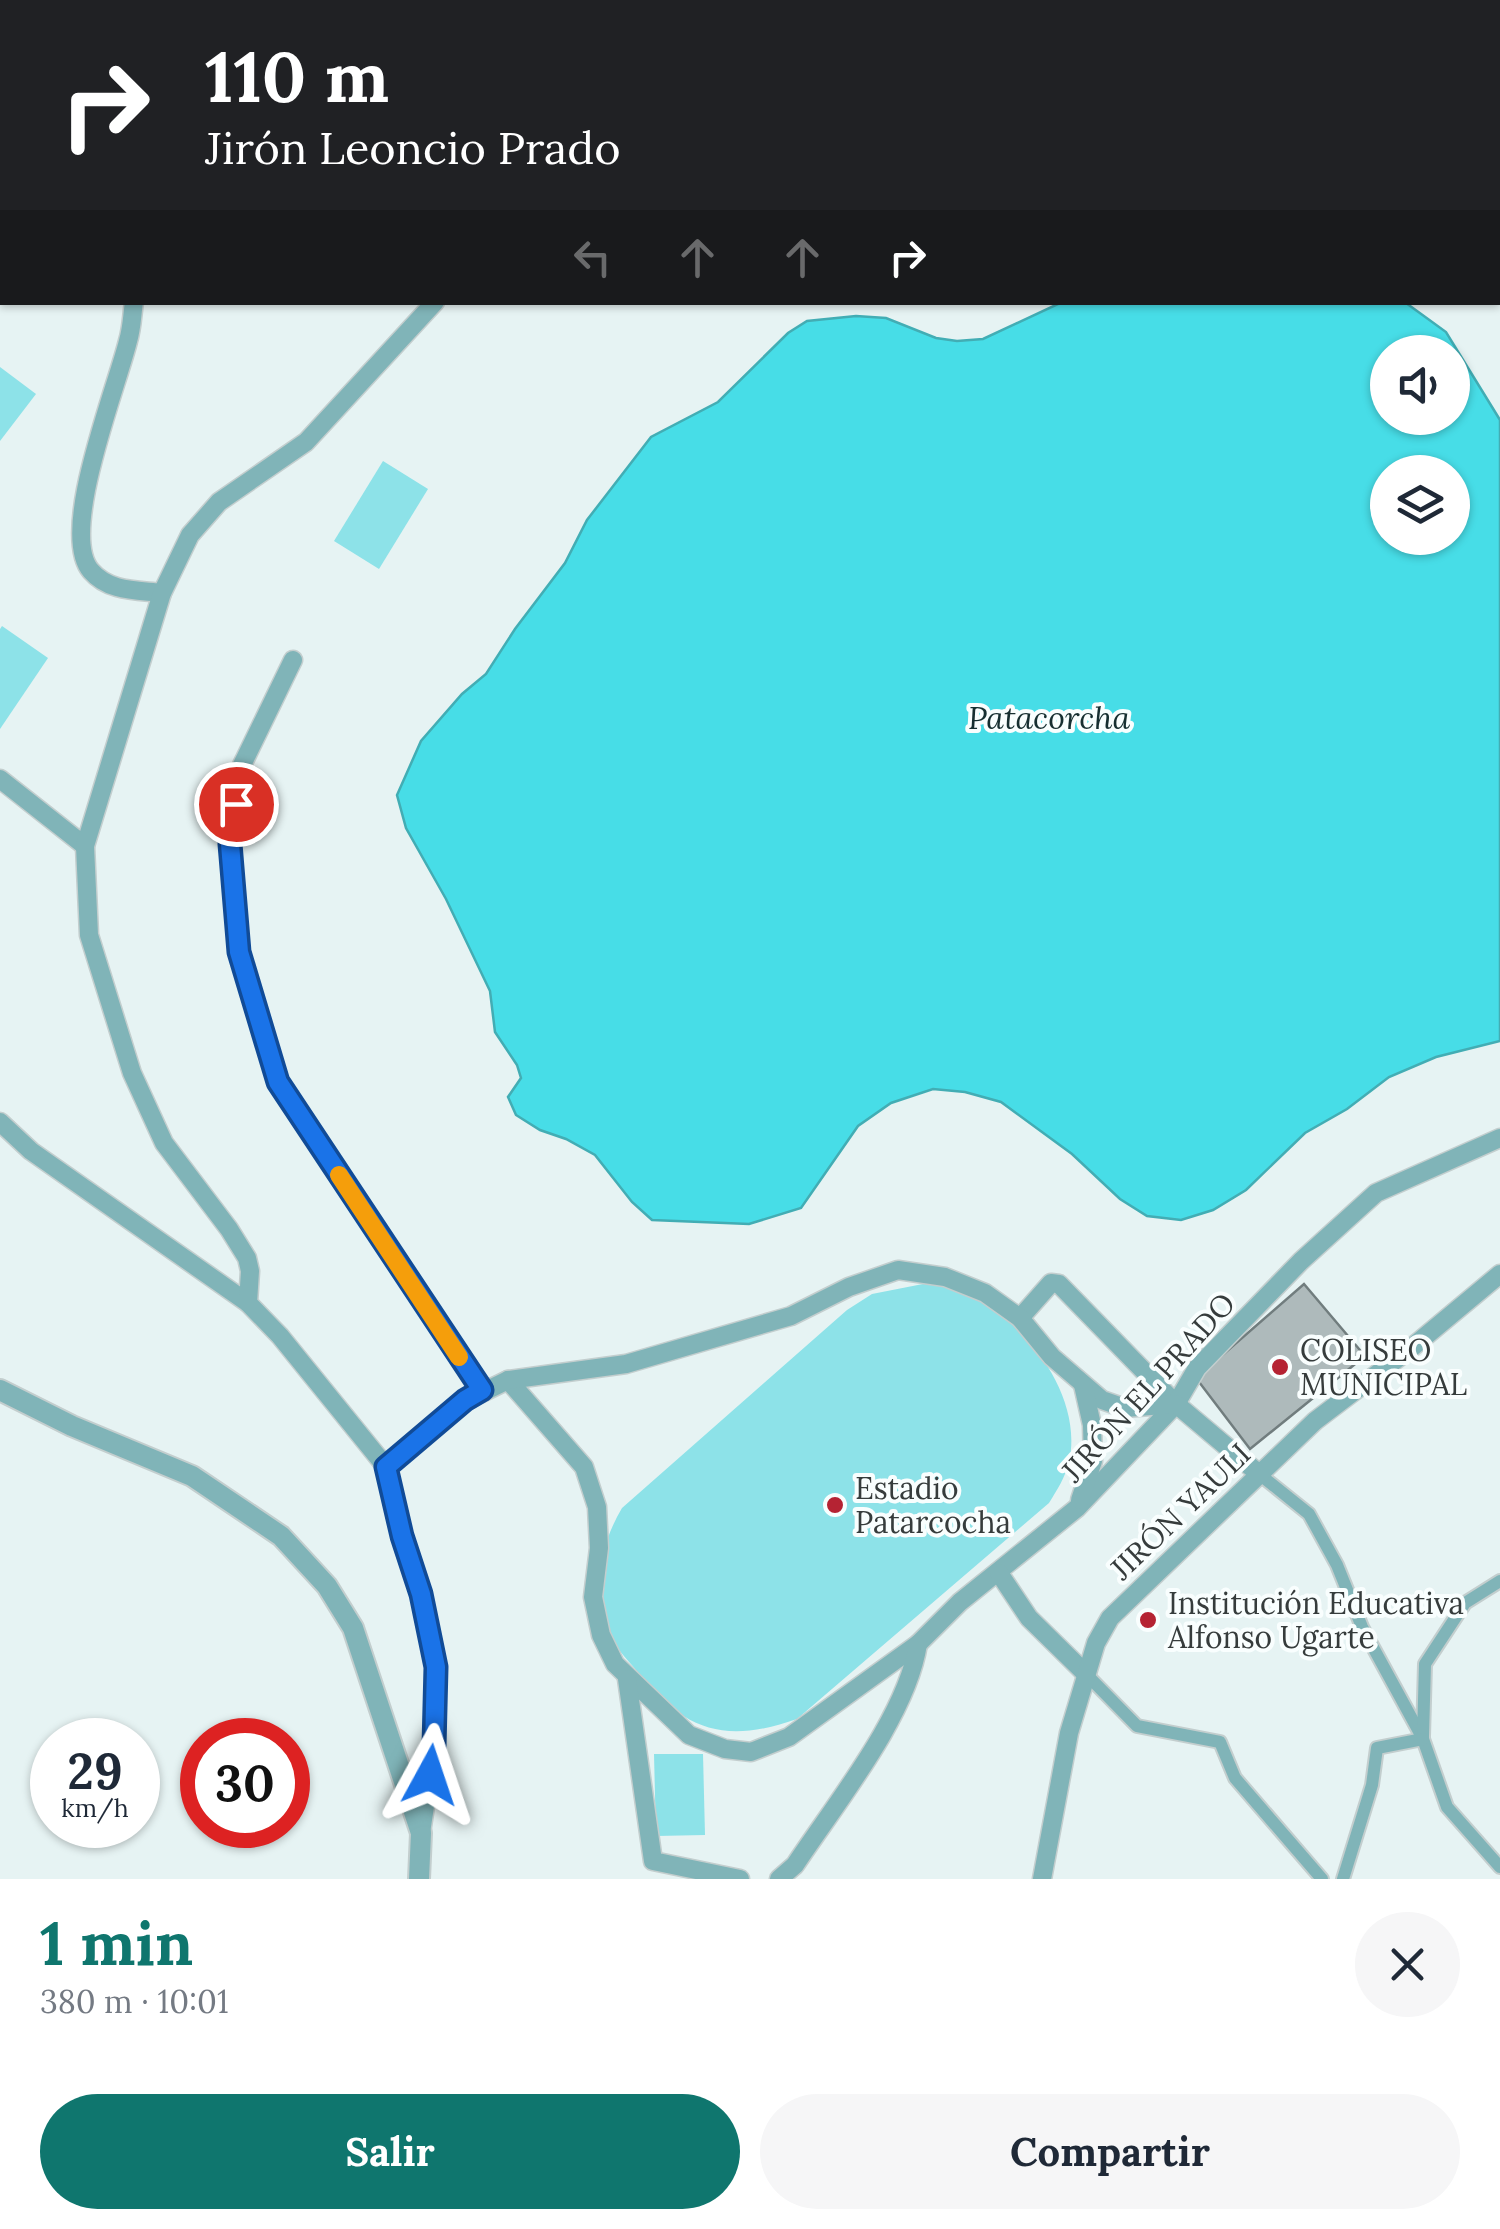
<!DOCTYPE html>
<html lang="es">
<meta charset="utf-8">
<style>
body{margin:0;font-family:Lora,serif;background:#f6f6f7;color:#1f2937;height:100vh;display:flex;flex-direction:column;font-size:38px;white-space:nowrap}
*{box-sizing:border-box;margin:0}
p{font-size:32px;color:#747a83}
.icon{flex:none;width:55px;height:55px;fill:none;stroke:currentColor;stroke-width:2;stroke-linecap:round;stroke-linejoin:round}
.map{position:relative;height:1879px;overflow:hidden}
.drawer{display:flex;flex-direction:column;background:#fff;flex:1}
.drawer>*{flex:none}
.top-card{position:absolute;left:0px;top:0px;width:1500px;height:305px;box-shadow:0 2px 8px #0004;background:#202124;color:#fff;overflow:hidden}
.tools{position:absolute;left:1370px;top:335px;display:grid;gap:20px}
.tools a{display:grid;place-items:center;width:100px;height:100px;border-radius:50%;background:#fff;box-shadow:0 2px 8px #0004;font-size:50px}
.speed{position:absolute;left:30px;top:1718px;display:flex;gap:20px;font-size:50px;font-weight:700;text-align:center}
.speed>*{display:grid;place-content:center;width:130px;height:130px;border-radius:50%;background:#fff;box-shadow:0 2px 8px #0004;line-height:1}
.speed small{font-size:25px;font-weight:400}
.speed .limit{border:15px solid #d22;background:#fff;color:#111}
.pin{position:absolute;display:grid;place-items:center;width:85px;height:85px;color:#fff;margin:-42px;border:5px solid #fff;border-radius:50%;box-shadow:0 2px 10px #0007}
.me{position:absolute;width:110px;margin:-55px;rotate:5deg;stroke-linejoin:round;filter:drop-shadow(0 0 8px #0008)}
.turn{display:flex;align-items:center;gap:35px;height:210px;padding:0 40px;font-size:45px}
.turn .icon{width:130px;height:130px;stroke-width:2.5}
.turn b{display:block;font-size:70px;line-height:85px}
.lanes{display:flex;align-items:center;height:95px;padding:0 40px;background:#0003;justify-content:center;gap:50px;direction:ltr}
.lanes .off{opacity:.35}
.round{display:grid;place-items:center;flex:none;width:105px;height:105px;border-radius:52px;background:#f6f6f7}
.overview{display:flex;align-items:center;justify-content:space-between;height:170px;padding:0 40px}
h1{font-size:60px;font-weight:700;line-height:75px;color:#0f766e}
.primary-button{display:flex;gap:20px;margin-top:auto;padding:20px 40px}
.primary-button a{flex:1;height:115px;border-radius:60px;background:#0f766e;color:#fff;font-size:40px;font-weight:700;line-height:115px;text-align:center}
.primary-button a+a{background:#f6f6f7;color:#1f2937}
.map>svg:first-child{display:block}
.green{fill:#8de2e8}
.water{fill:#47dde7;stroke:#42adb4;stroke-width:2.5;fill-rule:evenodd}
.building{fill:#aebabb;stroke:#717d7e;stroke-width:2.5}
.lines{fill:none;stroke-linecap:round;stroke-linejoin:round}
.pedestrian-casing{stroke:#c3cece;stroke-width:16}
.minor-casing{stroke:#c3cece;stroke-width:21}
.tertiary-casing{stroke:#c3cece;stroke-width:24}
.pedestrian{stroke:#80b4b8;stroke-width:12}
.minor{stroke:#80b4b8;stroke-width:18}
.tertiary{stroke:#80b4b8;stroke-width:20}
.route-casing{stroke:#114b97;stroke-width:25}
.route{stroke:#1a73e8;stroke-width:18}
.slow{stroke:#f59e0b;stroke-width:18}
.poi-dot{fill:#b52333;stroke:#f9fefe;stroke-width:4}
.labels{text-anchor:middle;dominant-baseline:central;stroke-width:8;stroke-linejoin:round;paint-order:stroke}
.poi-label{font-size:30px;fill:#363c3c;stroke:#f9fefe;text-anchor:start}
.street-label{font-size:30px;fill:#363c3c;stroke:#f9fefe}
.water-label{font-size:32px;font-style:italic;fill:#172f31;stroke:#f9fefe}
</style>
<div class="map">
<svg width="1500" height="1879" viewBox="0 0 1500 1879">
<rect width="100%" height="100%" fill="#e6f3f3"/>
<g class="green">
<polygon points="0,367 36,394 0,441"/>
<polygon points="383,461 428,489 379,569 334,541"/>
<polygon points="2,626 48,658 0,729 0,629"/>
<path d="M933,1282C945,1285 959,1286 970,1292C1025,1322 1084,1396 1069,1462C1065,1478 1057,1490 1049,1503L797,1719C723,1745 683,1730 636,1670C627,1659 614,1646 608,1633C589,1594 601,1543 622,1508L847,1310L872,1294Z"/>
<polygon points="654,1754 703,1754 705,1835 656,1836"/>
</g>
<path class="water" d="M1060,303H1406L1446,332L1500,420V1041L1436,1057L1389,1077L1347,1109L1305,1133L1246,1190L1213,1210L1181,1220L1147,1216L1120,1199L1072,1154L1001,1102L965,1092L933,1089L891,1103L858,1126L801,1208L749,1224L652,1220L632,1202L595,1155L566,1139L540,1130L516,1115L508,1097L521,1078L517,1065L495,1032L490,991L446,899L406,828L397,795L421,741L462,694L486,674L515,629L565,563L587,520L651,437L718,402L788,333L807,321L856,316L886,318L936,338L957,341L983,339ZM1388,352H1452V418H1388ZM1388,472H1452V538H1388Z"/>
<polygon class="building" points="1304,1284 1365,1356 1250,1449 1196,1378"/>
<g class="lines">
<defs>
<g id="pedestrian">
<polyline points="1258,1473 1309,1514 1337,1565 1362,1627 1423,1739 1447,1807 1500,1867"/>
<polyline points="1086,1674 1137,1726 1220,1742 1235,1778 1322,1879"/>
<polyline points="1423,1736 1425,1664 1465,1603 1500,1581"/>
<polyline points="1343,1879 1372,1785 1377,1748 1423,1739"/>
</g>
<g id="minor">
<polyline points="27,0 29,2"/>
<polyline points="164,0 166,2"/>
<polyline points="720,0 721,2"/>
<polyline points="1196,0 1197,2"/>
<polyline points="598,2 604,0"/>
<polyline points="1053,2 1053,0"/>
<polyline points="1395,2 1397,0"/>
<polyline points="1498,142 1500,147"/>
<path d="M134,302C132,315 132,328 128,341C117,387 58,533 91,571C109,592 137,590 162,593"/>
<polyline points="293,660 242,765 230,844 239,952 278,1082 482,1390"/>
<polyline points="0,779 85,846"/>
<polyline points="0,1122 31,1151 248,1303"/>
<polyline points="1020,1318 1051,1283 1059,1284 1176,1404"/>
<polyline points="508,1380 584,1467 597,1507 599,1548 593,1597 601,1635 615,1664 689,1735 725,1749 751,1752 789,1737 918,1644 960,1602 1077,1508 1176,1404 1197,1368 1301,1261 1376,1193 1500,1138"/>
<polyline points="386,1467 465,1401 508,1380 626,1364 791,1316 849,1287 898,1270 945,1277 985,1293 1020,1318 1052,1357 1102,1400 1125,1408 1176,1404 1258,1473"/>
<polyline points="1080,1500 1093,1461 1092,1425 1083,1385"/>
<polyline points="999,1573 1029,1618 1086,1674"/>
<polyline points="627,1679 653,1861 740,1879"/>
<polyline points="421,1833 434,1746 436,1667 421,1594 402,1535 386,1467 280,1336 248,1303 250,1271 247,1258 229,1229 164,1143 132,1073 89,935 85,846 162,593 190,535 219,502 306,442 435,302"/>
<path d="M779,1879L795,1865C836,1803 907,1716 918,1644"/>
<polyline points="1042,1879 1069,1733 1096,1643 1110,1618 1315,1421 1410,1349 1500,1274"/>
</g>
<g id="tertiary">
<polyline points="318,0 320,2"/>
<polyline points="1498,236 1500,237"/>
<polyline points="0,1390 72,1426 192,1476 281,1536 327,1586 353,1628 421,1833 419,1879"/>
</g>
</defs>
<use href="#pedestrian" class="pedestrian-casing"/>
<use href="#minor" class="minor-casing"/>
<use href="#tertiary" class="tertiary-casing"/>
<use href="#pedestrian" class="pedestrian"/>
<use href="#minor" class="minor"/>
<use href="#tertiary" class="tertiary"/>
</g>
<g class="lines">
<defs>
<polyline id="route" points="236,804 230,844 239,952 278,1082 482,1390 465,1400 386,1467 402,1536 421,1594 436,1667 434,1746 430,1775"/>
</defs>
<use href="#route" class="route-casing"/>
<use href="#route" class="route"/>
<polyline class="slow" points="339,1175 459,1357"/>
</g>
<g class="poi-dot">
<circle cx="1280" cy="1367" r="10"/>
<circle cx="835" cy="1505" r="10"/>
<circle cx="1148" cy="1620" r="10"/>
</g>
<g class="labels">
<g class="poi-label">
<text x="1300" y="1350">COLISEO<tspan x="1300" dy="34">MUNICIPAL</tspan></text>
<text x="855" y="1488">Estadio<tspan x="855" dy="34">Patarcocha</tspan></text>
<text x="1168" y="1603">Institución Educativa<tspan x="1168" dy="34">Alfonso Ugarte</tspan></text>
</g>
<g class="street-label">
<text transform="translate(1148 1387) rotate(-48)">JIRÓN EL PRADO</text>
<text transform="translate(1180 1511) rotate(-44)">JIRÓN YAULI</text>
</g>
<g class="water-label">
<text x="1049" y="717">Patacorcha</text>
</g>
</g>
</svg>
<div class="tools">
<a><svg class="icon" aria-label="sound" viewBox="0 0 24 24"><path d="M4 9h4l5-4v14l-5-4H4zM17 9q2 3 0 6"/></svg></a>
<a><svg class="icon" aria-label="layers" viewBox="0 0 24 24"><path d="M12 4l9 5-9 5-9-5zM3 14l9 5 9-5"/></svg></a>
</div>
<div class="speed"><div>29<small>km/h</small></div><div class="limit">30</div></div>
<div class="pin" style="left:236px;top:804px;background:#d93025"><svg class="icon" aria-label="arrive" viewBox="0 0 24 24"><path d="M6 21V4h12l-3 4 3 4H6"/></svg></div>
<svg class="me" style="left:430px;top:1775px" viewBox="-20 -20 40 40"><path d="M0-17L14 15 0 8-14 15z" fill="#1a73e8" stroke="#fff" stroke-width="4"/></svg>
<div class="top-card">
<div class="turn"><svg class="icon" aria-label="right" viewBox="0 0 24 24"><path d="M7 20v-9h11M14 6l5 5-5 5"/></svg><div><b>110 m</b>Jirón Leoncio Prado</div></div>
<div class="lanes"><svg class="icon off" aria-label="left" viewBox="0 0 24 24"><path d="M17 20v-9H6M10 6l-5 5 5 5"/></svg><svg class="icon off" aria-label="ahead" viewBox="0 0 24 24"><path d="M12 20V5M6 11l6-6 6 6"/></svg><svg class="icon off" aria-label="ahead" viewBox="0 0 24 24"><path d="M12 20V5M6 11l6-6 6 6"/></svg><svg class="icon" aria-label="right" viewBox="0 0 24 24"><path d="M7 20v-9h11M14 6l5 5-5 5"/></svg></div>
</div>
</div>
<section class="drawer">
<div class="overview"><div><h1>1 min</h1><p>380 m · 10:01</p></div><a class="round"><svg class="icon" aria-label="close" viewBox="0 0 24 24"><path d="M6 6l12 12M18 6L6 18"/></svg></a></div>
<div class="primary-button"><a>Salir</a><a>Compartir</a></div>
</section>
